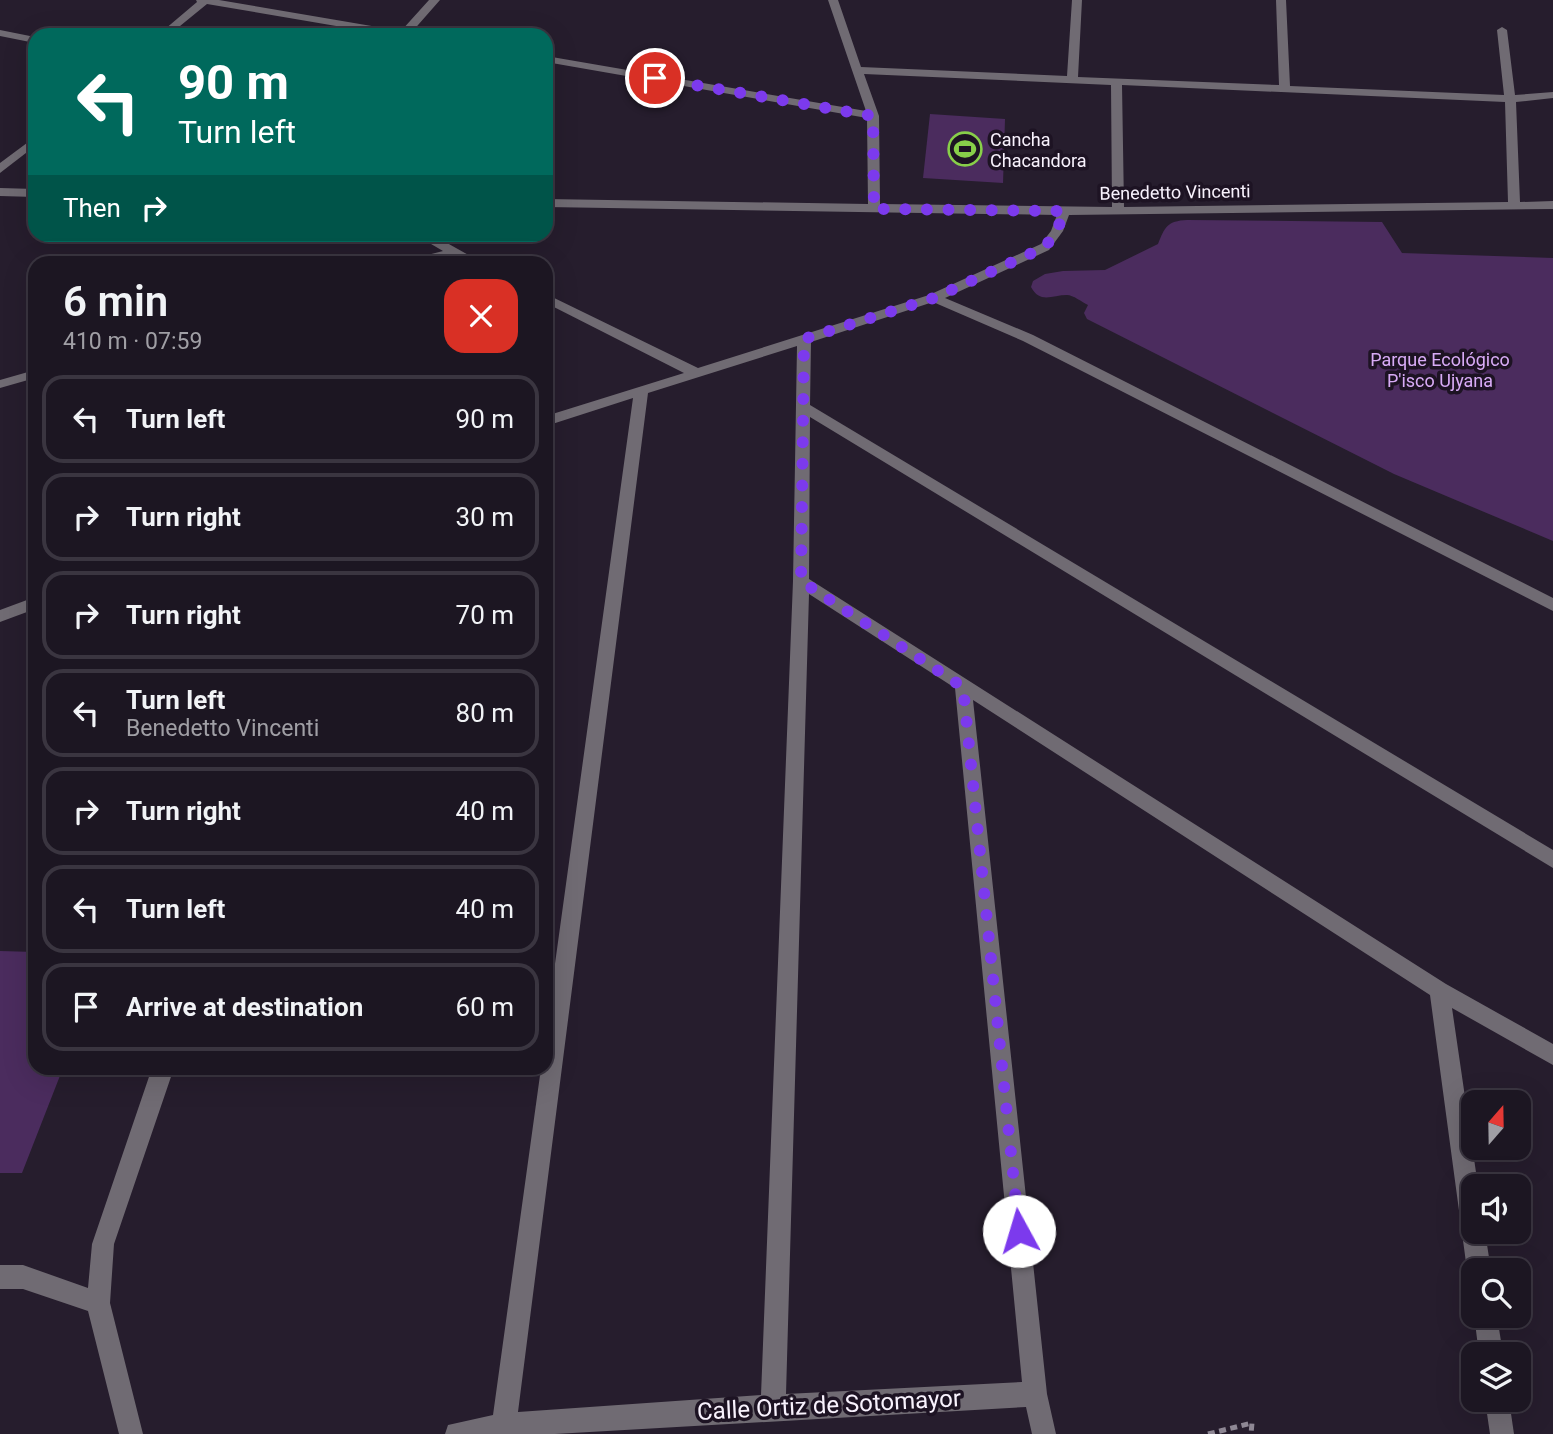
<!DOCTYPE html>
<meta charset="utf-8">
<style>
body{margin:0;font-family:Roboto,sans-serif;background:#29232f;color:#f1f3f6;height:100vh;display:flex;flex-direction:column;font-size:26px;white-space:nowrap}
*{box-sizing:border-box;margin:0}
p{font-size:23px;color:#a09fa5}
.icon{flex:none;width:38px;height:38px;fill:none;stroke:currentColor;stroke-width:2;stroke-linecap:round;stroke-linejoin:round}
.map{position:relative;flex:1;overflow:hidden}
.side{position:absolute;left:28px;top:256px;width:525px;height:819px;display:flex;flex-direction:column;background:#1c1622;border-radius:21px;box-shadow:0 7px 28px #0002,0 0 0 2px #3a3540}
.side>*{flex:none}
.guide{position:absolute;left:28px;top:28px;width:525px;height:214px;border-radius:21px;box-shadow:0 7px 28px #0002,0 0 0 2px #3a3540;background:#00695c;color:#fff;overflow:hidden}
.needle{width:46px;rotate:20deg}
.controls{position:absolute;left:1461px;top:1090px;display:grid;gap:14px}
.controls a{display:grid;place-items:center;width:70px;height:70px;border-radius:14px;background:#1c1622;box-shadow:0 7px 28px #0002,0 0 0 2px #3a3540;font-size:35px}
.pin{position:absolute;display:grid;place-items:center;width:60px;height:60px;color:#fff;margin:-30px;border:4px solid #fff;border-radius:50%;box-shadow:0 2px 7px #0007}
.me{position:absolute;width:77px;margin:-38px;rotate:354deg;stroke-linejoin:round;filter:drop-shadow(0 0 5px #0008)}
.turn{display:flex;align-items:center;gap:24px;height:147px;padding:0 35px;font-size:32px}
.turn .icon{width:91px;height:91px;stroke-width:2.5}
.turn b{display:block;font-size:49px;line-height:60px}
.then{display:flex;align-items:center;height:66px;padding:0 35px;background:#0003;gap:14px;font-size:26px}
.round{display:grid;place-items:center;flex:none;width:74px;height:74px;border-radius:21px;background:#29232f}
.summary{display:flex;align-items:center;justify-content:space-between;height:119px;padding:0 35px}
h1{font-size:42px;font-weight:600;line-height:52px}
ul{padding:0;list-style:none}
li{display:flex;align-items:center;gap:21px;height:88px;margin:0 14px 10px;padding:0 21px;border:4px solid #3a3540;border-radius:21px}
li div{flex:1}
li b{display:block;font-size:26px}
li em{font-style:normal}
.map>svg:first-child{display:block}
.green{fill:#4b2c5e}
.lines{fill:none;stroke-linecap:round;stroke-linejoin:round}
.path{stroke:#8e8794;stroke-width:5;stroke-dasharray:7 4.5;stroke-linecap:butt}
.minor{fill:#706b73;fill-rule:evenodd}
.route{stroke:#7c3aed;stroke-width:12;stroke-dasharray:0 21.6}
.labels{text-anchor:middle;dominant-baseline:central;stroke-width:7;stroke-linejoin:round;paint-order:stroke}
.far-poi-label{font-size:18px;fill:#f8f2fd;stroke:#1d1323;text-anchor:start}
.far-street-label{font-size:18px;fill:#f8f2fd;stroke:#1d1323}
.far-park-label{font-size:18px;fill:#d8abf6;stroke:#1d1323}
.near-street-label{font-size:24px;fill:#f8f2fd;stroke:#1d1323}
</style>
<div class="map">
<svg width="1553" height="1434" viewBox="0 0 1553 1434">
<rect width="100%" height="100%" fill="#261d2d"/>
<g class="green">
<polygon points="930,114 1005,119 1003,183 923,178"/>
<path d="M1187,220L1382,222L1402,253L1553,258V541L1394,474L1087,319L1084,313L1088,305C1082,302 1073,295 1067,295C1052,295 1040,304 1031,287L1033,281L1045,274L1063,271L1105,270L1158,244C1165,227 1167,221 1187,220Z"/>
<polygon points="0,951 35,952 35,1068 63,1068 22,1173 0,1173"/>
</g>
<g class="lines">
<polyline class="path" points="1208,1434 1252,1423 1251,1434"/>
<g class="minor">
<polygon points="196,0 219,0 401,31 429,0 440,0 411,33 413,35 389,35 207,4 169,35 158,35 197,2"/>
<path d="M828,0H838L861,67L1067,76L1072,0H1082L1078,77L1279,85L1276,0H1286L1290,86L1504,95L1497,30L1502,27L1507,30L1515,95L1553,92V98L1516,102L1520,202L1553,201V209L1069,215L1063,231L1049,250L945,298L1033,335L1553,598V611L1023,341L933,302L811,342L810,405L1553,850V868L810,417L809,579L1446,984L1553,1044V1065L1452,1008L1478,1186H1474V1232H1485L1491,1270H1474V1279L1467,1270L1430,995L973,700L1047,1394L1056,1434H1032L1026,1407L555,1434H445L448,1425L493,1415L541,1068H546V1029L633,398L546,426V416L684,373L546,303V294L698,368L929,295L1041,244L1051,231L1057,215L546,207V199L868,204L867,118L546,62V56L866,111ZM864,74L1111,85L1112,207L880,204L879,116ZM1122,85L1505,102L1508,202L1124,207ZM797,346L793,581L761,1395L518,1412L648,393ZM809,594L955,688L1022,1382L786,1394Z"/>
<polygon points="0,30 35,37 35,43 0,36"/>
<polygon points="35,137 35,146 0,173 0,163"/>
<polygon points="0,188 35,189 35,197 0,196"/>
<polygon points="414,234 431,234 481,262 466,262 453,256 429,262 411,262 412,259 443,251"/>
<polygon points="35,370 35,378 0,388 0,380"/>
<polygon points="35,597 35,609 0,622 0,610"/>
<polygon points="152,1068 174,1068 114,1244 110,1303 143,1434 119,1434 88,1311 23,1289 0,1289 0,1265 23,1265 88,1288 92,1244"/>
<polygon points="1474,1315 1497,1316 1503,1354 1479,1354"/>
<polygon points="1485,1400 1509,1400 1514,1434 1490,1434"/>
</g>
</g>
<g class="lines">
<polyline class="route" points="655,78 873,116 874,209 1064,211 1057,231 1045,247 934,298 804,339 801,581 963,687 1019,1231"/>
</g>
<defs>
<symbol id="stadium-ring" viewBox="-11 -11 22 22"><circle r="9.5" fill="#1d1323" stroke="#88cf49" stroke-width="1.5"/><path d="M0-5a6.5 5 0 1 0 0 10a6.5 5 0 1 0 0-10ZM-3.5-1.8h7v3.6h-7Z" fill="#88cf49"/></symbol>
</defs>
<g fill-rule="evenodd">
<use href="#stadium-ring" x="946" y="130" width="38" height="38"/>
</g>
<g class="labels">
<g class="far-poi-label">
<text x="990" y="139">Cancha<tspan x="990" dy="21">Chacandora</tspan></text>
</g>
<g class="far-street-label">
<text transform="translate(1175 192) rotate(-1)">Benedetto Vincenti</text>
</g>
<g class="far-park-label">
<text x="1440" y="359">Parque Ecológico<tspan x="1440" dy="21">P'isco Ujyana</tspan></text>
</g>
<g class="near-street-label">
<text transform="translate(829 1405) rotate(-3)">Calle Ortiz de Sotomayor</text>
</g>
</g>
</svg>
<div class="controls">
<a><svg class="needle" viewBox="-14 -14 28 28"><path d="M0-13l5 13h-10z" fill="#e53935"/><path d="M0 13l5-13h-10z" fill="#a09fa5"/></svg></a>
<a><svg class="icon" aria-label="sound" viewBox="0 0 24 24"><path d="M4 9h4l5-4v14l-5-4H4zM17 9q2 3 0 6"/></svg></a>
<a><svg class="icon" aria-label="search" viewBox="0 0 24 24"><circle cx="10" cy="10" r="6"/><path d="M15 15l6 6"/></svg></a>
<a><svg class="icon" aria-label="layers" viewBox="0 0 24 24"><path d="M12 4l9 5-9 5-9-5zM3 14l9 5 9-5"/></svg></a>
</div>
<div class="pin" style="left:655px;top:78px;background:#d93025"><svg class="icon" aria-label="arrive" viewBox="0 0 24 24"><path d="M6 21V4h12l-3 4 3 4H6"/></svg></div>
<svg class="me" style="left:1019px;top:1231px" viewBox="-20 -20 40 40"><circle r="19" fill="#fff"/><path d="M0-13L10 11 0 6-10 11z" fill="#7c3aed"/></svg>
<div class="guide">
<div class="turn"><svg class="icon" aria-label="left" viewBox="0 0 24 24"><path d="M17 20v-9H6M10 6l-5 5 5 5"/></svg><div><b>90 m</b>Turn left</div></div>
<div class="then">Then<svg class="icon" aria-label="right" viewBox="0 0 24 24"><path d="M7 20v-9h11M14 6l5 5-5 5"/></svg></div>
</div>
<section class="side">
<div class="summary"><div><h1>6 min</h1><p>410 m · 07:59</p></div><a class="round" style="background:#d93025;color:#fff"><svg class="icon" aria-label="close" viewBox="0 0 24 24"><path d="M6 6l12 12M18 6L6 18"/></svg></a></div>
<ul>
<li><svg class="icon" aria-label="left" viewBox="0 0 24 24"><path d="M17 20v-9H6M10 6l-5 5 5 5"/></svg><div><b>Turn left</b></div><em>90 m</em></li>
<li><svg class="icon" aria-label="right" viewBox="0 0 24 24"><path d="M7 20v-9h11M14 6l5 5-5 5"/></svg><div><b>Turn right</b></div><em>30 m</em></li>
<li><svg class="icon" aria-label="right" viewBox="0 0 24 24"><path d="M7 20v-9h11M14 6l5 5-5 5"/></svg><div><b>Turn right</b></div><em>70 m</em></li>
<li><svg class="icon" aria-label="left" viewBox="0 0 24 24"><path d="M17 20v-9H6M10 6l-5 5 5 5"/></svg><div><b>Turn left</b><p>Benedetto Vincenti</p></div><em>80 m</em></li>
<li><svg class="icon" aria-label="right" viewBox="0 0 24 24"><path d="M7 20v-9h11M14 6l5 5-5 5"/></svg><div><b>Turn right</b></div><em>40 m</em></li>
<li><svg class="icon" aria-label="left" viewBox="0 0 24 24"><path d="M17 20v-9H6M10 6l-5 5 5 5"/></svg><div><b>Turn left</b></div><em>40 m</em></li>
<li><svg class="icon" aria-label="arrive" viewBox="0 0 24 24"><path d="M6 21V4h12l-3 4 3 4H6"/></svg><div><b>Arrive at destination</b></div><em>60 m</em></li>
</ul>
</section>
</div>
